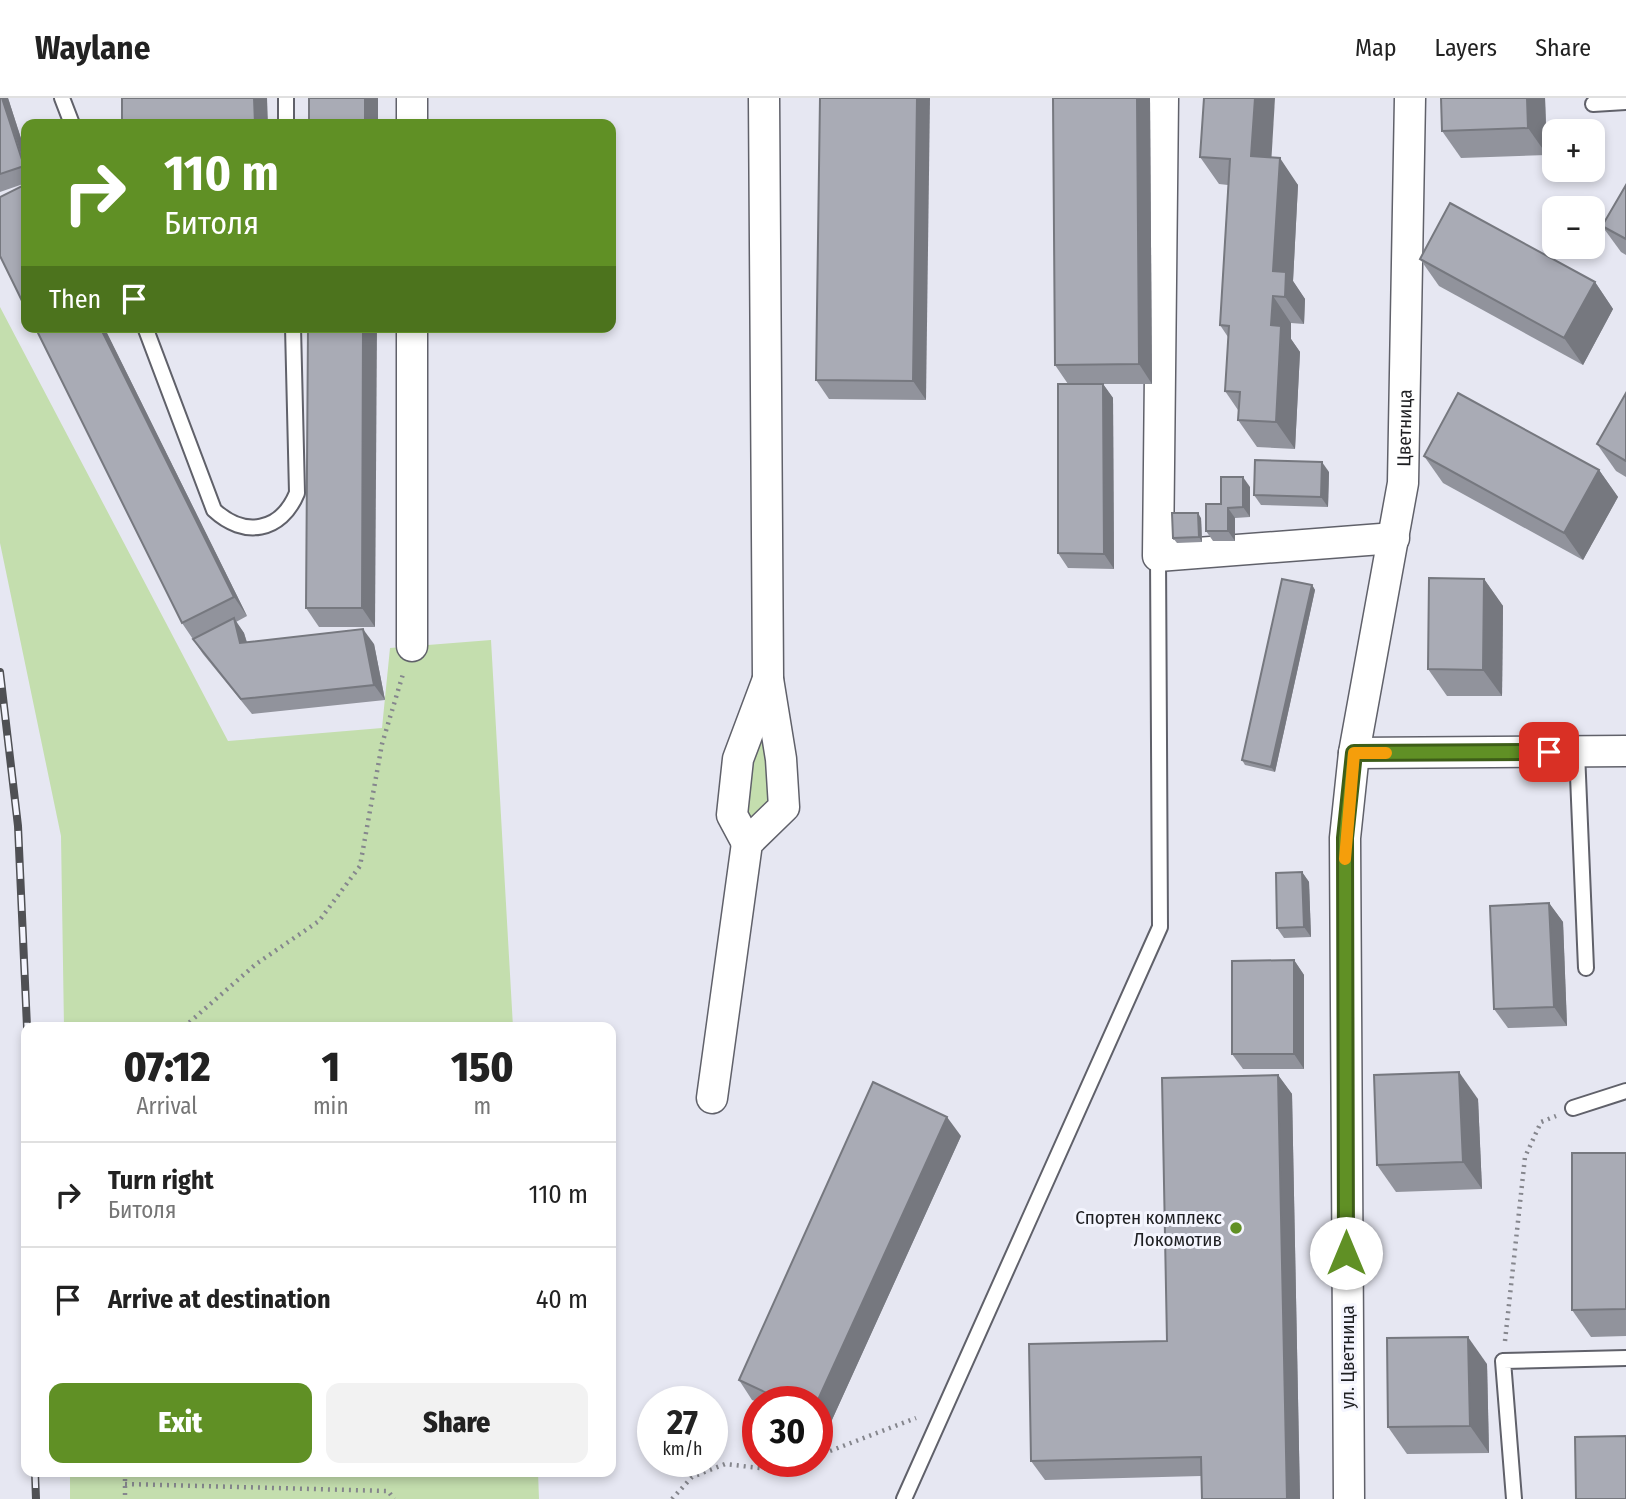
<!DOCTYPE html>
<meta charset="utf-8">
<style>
body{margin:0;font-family:"Fira Sans Condensed",sans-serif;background:#f2f2f2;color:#222;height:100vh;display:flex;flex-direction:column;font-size:26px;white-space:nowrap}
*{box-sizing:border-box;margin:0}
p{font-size:23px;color:#767676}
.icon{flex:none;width:38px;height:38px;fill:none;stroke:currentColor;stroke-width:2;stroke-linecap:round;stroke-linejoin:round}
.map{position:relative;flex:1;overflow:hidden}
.sheet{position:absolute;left:21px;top:924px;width:595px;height:455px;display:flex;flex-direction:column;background:#fff;border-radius:14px;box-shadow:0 4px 10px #0003}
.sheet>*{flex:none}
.top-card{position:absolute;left:21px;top:21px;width:595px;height:214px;border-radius:14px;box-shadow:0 4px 10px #0003;background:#609025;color:#fff;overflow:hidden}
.tools{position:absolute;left:1542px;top:21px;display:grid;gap:14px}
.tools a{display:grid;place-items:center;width:63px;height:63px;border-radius:14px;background:#fff;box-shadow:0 4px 10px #0003;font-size:35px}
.speed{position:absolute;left:637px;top:1288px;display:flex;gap:14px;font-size:35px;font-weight:700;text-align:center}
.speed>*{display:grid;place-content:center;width:91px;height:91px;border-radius:50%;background:#fff;box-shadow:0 4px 10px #0003;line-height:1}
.speed small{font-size:18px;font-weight:400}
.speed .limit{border:10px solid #d22;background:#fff;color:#111}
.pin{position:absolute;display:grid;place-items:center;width:60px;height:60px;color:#fff;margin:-30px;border-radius:14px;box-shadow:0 4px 10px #0006}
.me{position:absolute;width:77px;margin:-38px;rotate:0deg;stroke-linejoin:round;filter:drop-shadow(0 0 5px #0008)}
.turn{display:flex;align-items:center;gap:24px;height:147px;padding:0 28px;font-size:32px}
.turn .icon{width:91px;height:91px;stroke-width:2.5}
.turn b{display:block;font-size:49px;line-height:60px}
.then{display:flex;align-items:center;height:66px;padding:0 28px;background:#0003;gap:14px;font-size:26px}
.eta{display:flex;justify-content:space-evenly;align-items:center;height:119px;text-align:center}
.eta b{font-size:42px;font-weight:800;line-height:49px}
.cta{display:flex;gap:14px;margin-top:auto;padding:14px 28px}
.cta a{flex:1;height:80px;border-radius:14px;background:#609025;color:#fff;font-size:28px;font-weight:800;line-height:80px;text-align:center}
.cta a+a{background:#f2f2f2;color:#222}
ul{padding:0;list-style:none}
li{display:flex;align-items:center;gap:21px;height:105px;padding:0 28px;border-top:2px solid #e0e0e0}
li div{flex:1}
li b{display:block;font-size:26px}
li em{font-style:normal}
header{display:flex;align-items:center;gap:42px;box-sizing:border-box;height:98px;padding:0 35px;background:#fff;border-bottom:2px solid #e0e0e0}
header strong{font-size:33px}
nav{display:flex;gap:38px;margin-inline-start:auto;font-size:24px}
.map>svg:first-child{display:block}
.green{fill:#c4deae}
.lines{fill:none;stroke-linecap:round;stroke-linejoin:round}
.lane-casing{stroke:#60616a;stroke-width:18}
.street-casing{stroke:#60616a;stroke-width:33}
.path{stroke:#85868d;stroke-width:4.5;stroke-dasharray:2 5;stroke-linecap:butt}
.lane{stroke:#fff;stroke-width:14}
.street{stroke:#fff;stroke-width:30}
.rail-casing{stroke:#4f5054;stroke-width:8}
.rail{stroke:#f4f5fe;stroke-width:5;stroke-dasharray:16;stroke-linecap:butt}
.wall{fill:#91939c}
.shaded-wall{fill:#76787f}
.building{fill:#a9abb5;stroke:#76787f;stroke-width:2}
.route-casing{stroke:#3e5e18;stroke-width:18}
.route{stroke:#609025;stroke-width:12}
.slow{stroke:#f59e0b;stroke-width:12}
.poi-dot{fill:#609025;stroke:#f4f5fe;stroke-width:2.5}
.labels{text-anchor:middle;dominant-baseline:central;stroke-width:6;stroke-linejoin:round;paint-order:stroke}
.street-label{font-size:19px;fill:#1e1f22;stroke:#f4f5fe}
.poi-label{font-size:19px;fill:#1e1f22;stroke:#f4f5fe;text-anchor:end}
</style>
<header>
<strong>Waylane</strong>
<nav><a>Map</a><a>Layers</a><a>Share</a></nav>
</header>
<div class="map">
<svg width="1626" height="1401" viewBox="0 0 1626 1401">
<rect width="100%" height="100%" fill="#e6e7f2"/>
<g class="green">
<polygon points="0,209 228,643 382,630 390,550 491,542 513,929 64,929 61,738 0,445"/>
<polygon points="772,626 781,700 743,731 753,631"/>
<polygon points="70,1374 538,1374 539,1401 70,1401"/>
</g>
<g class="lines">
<defs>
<g id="lane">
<polyline points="62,0 72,26"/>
<polyline points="286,0 286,26"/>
<polyline points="1593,6 1626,4"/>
<path d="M145,229L214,412C244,440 281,434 297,395L293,229"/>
<polyline points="1577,654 1586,870"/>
<polyline points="1573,1010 1626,993"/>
<polyline points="904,1401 1160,829 1158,458"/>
<polyline points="1514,1401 1503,1263 1626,1260"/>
</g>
<g id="street">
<polyline points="1163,0 1158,458 1394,440"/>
<polyline points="412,26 412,0"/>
<polyline points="412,548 412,229"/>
<polyline points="1354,655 1626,653"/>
<polyline points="747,745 732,717 738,661 768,581"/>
<polyline points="712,1000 747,745 784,709 781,661 768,581 764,0"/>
<path id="s1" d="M1349,1401L1345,740L1354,655L1403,385L1410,0"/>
</g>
</defs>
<use href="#lane" class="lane-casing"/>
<use href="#street" class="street-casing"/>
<g class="path">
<polyline points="184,929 256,866 319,823 360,768 382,646 403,576"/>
<polyline points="1505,1243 1525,1059 1541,1024 1556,1018"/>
<polyline points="817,1358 916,1320"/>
<polyline points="125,1374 125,1401"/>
<polyline points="125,1386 388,1393 394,1401"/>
<polyline points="672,1401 692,1379 725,1366 777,1372 803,1363"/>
</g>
<use href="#lane" class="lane"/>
<use href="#street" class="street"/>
<defs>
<g id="rail">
<polyline points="0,574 18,728 27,929"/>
<polyline points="35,1374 36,1401"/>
</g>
</defs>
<use href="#rail" class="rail-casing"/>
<use href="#rail" class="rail"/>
</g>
<g class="wall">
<polygon points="0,0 8,0 26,56 26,85 0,94"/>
<polygon points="820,0 926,302 829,301 816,282"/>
<polygon points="1053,0 1150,0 1152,286 1103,286 1113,300 1114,471 1068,470 1058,455 1068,286 1055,267"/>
<polygon points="1545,0 1547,57 1461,60 1442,33"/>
<polygon points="1200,59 1272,59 1298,87 1293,183 1305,201 1304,226 1291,225 1291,241 1300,254 1295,351 1257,349 1238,322 1238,312 1225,293 1228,239 1220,227 1228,87 1219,86"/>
<polygon points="1626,87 1626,157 1621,154 1602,128"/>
<polygon points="1420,161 1595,184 1613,211 1583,267 1439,188"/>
<polygon points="104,229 247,518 236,524 244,535 247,544 374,546 385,602 252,616 203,556 182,525"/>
<polygon points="308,229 375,529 319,529 306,510"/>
<polygon points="1626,295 1626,379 1616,373 1597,346"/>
<polygon points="1424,358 1599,372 1618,399 1583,462 1443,385"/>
<polygon points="1329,374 1328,409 1261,407 1254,397"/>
<polygon points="1250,389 1250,419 1235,420 1235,443 1213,443 1206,433 1221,406"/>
<polygon points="1201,420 1202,444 1177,445 1173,440"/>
<polygon points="1484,481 1503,508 1502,598 1447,598 1428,571"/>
<polygon points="1312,487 1315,492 1275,674 1245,667 1242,662"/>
<polygon points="1302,774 1309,784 1311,839 1284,840 1277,830"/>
<polygon points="1549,805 1563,824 1567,928 1508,930 1494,911"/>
<polygon points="1294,862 1304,877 1304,971 1243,971 1232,956"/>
<polygon points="1278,977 1292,996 1300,1401 1202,1401 1201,1378 1045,1382 1031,1363 1167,1243"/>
<polygon points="1478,1001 1482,1091 1396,1094 1377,1067"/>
<polygon points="961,1038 826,1335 817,1331 817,1304 758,1304 752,1302 739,1282"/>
<polygon points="1626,1055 1626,1238 1591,1239 1572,1212"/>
<polygon points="1487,1266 1489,1355 1407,1356 1388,1329"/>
</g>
<g class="shaded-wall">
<polygon points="2,0 8,0 26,56 26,70"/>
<polygon points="254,0 267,0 268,26 255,26"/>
<rect x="365" y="0" width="13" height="26"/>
<polygon points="917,0 930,0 926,302 913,283"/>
<polygon points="1137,0 1150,0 1152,286 1139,266"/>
<polygon points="1255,0 1275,0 1270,85 1251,58"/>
<polygon points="1527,0 1545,0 1547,57 1528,30"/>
<polygon points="1280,60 1298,87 1293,183 1305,201 1304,226 1285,199 1273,173"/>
<polygon points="1595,184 1613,211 1583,267 1564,240"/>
<polygon points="1273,198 1291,225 1291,241 1300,254 1295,351 1276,324 1271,227"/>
<polygon points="100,229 104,229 247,518 234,499"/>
<polygon points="363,229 377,229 375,529 362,510"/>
<polygon points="1103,286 1113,300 1114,471 1104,456"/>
<polygon points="1322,364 1329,374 1328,409 1321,399"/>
<polygon points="1599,372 1618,399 1583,462 1564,435"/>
<polygon points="1243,379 1250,389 1250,419 1243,409"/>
<polygon points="1228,410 1235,420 1235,443 1228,433"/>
<polygon points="1198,415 1201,420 1202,444 1199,439"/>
<polygon points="1484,481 1503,508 1502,598 1483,572"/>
<polygon points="1312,487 1315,492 1275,674 1271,669"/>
<polygon points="234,520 244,535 251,560 240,545"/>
<polygon points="363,531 374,546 385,602 374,587"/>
<polygon points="1302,774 1309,784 1311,839 1304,829"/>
<polygon points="1549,805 1563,824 1567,928 1554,909"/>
<polygon points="1294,862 1304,877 1304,971 1294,956"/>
<polygon points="1459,974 1478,1001 1482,1091 1463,1064"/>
<polygon points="1278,977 1292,996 1300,1401 1287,1401"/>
<polygon points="947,1019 961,1038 826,1335 817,1323 817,1304"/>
<polygon points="1468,1239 1487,1266 1489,1355 1470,1328"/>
</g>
<g class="building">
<polygon points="0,0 2,0 24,68 0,76"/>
<polygon points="122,0 254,0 255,26 122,26"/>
<rect x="309" y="0" width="56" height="26"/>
<polygon points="820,0 917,0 913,283 816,282"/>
<polygon points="1053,0 1137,0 1139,266 1055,267"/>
<polygon points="1204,0 1255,0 1251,58 1280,60 1273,173 1286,174 1285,199 1273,198 1271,227 1281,228 1276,324 1238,322 1240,294 1225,293 1229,228 1220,227 1230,61 1200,59"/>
<polygon points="1441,0 1527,0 1528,30 1442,33"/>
<polygon points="26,86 26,211 0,158 0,99"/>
<polygon points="1626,87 1626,141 1602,128"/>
<polygon points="1450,105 1595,184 1564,240 1420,161"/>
<polygon points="35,229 100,229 234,499 182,525"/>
<polygon points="308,229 363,229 362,510 306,510"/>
<polygon points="1058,286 1103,286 1104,456 1058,455"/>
<polygon points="1458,295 1599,372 1564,435 1424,358"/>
<polygon points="1626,295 1626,363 1597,346"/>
<polygon points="1255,362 1322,364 1321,399 1254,397"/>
<polygon points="1221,379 1243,379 1243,409 1228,410 1228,433 1206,433 1206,406 1221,406"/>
<polygon points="1172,415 1198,415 1199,439 1173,440"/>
<polygon points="1429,480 1484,481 1483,572 1428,571"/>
<polygon points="1282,481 1312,487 1271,669 1242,662"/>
<polygon points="234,520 240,545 363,531 374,587 241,601 193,541"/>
<polygon points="1302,774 1304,829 1277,830 1276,775"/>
<polygon points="1549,805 1554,909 1494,911 1490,808"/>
<polygon points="1294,862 1294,956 1232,956 1232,863"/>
<polygon points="1459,974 1463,1064 1377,1067 1374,977"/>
<polygon points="1278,977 1287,1401 1202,1401 1201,1359 1031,1363 1029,1246 1167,1243 1162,980"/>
<polygon points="873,984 947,1019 817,1304 786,1304 739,1282"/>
<polygon points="1572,1055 1626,1055 1626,1211 1572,1212"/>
<polygon points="1468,1239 1470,1328 1388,1329 1387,1240"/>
<polygon points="1626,1338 1626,1401 1576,1401 1575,1339"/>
</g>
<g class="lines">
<defs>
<polyline id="route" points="1346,1155 1345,740 1354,655 1549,654"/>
</defs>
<use href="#route" class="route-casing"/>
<use href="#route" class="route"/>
<polyline class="slow" points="1345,761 1354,655 1386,655"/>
</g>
<circle class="poi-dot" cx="1236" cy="1130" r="7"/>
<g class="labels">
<g class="street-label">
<text stroke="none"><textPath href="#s1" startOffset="1076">Цветница</textPath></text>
<text transform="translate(1347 1259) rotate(-90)">ул. Цветница</text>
</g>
<g class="poi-label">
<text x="1222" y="1119">Спортен комплекс<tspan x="1222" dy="22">Локомотив</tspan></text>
</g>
</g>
</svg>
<div class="tools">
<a>+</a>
<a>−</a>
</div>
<div class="speed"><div>27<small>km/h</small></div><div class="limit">30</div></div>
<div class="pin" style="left:1549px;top:654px;background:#d93025"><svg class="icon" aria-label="arrive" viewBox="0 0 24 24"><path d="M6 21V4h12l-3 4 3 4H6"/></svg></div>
<svg class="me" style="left:1346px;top:1155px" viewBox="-20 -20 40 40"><circle r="19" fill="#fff"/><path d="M0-13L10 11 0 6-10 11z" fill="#609025"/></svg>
<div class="top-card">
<div class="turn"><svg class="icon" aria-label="right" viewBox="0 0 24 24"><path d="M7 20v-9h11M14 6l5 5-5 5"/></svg><div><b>110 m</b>Битоля</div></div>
<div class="then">Then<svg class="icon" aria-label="arrive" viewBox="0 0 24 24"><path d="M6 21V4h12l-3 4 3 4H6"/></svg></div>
</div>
<section class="sheet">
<div class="eta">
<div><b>07:12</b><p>Arrival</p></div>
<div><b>1</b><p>min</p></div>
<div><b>150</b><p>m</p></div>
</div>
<ul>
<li><svg class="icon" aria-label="right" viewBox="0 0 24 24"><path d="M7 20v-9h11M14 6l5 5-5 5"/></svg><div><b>Turn right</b><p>Битоля</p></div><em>110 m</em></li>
<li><svg class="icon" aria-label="arrive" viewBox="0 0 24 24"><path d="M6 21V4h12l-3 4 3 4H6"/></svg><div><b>Arrive at destination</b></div><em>40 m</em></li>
</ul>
<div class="cta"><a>Exit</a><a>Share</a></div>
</section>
</div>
